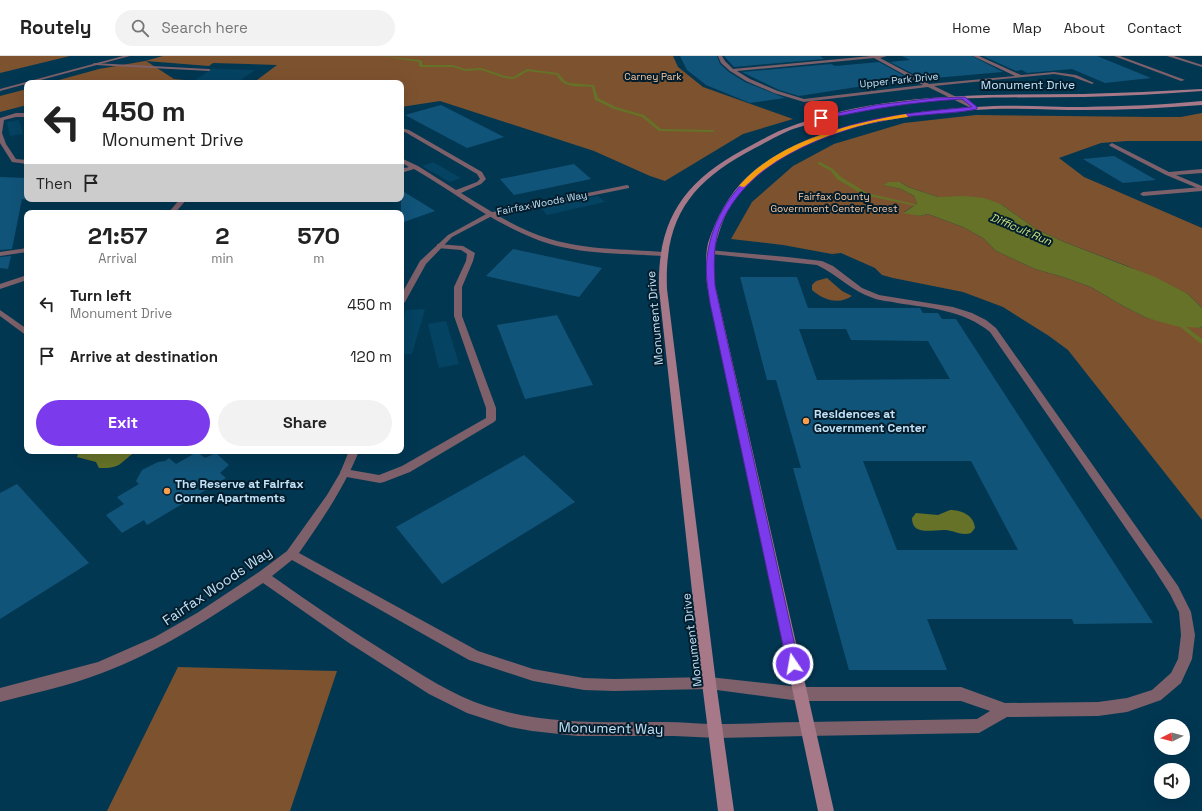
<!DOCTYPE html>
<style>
body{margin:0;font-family:"Space Grotesk",sans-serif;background:#f2f2f2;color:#222;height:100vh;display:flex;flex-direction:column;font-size:15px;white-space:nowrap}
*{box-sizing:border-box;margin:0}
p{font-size:13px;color:#767676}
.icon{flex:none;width:22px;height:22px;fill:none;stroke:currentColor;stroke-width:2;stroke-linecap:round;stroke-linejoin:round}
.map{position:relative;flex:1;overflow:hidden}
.panel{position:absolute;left:24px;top:154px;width:380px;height:244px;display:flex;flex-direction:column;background:#fff;border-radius:8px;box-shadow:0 4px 16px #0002}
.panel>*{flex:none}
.hud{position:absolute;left:24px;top:24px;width:380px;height:122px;border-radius:8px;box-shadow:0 4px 16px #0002;background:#fff;color:#222;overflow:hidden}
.needle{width:26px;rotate:264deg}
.tools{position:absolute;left:1154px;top:663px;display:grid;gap:8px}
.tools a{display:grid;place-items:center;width:36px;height:36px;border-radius:50%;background:#fff;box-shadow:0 4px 16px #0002;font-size:20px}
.pin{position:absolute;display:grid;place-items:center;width:34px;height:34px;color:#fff;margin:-17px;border-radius:8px;box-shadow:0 2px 6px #0006}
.me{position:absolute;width:44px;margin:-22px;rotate:348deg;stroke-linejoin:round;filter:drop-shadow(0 0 3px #0008)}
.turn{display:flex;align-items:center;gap:14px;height:84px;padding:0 12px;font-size:18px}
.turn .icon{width:52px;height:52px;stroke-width:2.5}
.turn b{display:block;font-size:28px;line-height:34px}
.then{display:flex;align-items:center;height:38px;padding:0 12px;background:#0003;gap:8px;font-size:15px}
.eta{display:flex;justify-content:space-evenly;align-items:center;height:68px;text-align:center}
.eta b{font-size:24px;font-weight:700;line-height:28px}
.action{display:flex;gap:8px;margin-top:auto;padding:8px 12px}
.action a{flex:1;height:46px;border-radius:24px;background:#7c3aed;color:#fff;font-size:16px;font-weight:700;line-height:46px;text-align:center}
.action a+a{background:#f2f2f2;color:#222}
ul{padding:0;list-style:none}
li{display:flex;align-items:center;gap:12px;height:52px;padding:0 12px}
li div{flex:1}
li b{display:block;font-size:15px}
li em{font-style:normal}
header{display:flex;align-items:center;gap:24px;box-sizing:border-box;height:56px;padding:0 20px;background:#fff;border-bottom:1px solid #e0e0e0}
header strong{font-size:19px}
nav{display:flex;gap:22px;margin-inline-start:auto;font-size:14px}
.search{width:280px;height:36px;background:#f2f2f2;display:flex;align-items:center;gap:10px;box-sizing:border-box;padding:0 14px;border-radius:22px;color:#767676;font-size:15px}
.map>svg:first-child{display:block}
.built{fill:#054362}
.green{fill:#7d522f}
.water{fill:#657228}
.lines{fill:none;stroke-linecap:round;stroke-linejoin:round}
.stream{fill:#657228;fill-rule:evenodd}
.building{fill:#115479;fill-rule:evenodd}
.service{fill:#7d6069;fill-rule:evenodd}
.minor{fill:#7d6069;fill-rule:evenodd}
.tertiary{fill:#7d6069;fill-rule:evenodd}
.secondary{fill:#a77988;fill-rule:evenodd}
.route{fill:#7c3aed;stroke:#51269a}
.slow{fill:#f59e0b}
.poi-dot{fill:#fb9e50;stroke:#031d2c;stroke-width:1.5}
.labels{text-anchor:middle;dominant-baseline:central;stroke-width:4;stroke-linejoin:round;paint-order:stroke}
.far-park-label{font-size:10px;fill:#fcc9a2;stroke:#031d2c}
.far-street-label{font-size:10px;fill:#c3e1f7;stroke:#031d2c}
.far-water-label{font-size:11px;font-style:italic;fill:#d0e47e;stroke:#031d2c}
.street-label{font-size:12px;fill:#c3e1f7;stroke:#031d2c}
.poi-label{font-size:12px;font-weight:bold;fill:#c3e1f7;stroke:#031d2c;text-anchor:start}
.near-street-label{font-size:14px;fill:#c3e1f7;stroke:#031d2c}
</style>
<header>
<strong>Routely</strong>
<div class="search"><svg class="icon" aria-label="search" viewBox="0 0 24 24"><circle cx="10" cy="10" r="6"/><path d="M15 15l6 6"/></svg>Search here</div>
<nav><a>Home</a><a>Map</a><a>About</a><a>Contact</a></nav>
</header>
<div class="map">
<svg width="1202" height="755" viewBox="0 0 1202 755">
<rect width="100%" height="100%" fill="#023752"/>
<g class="built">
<polygon points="212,13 255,14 239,25 195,24"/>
<polygon points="19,64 23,78 10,80 7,66"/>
<polygon points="433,106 461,122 450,126 422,110"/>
<polygon points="598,140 605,146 547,159 541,152"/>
<polygon points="425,253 412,298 401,298 401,270 406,254"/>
<polygon points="446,265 459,308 439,312 428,268"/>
</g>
<g class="green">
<polygon points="0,0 70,0 0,17"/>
<polygon points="163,0 673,0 678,11 703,31 793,63 743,78 665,125 650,120 594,95 440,45 401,51 401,27 253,27 277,9 213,7 209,10 146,5 174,23 216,27 48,27 99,13 145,5"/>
<polygon points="27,33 27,49 0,56 0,40"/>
<polygon points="1202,57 1202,85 1127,85 1101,87 1059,102 1084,121 1202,172 1202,252 1188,238 1127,210 1064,186 1036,173 1001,148 938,141 908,131 900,126 884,129 901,133 914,140 917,148 904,156 920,160 928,158 963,171 983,182 996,195 1035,213 1063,221 1091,231 1123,250 1147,262 1200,272 1202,270 1202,464 1068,294 1049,280 1003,251 963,236 893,222 882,219 875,212 841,197 832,198 783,189 731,183 752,146 793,110 834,88 904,67 976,59 1153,61 1181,61"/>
<path d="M827,222L842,235L852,240C839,249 823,244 812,234V229L816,225Z"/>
<polygon points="178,611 337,615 290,755 107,755"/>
</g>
<g class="water">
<polygon points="889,126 900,126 908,131 938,141 964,140 984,142 1001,148 1036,173 1064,186 1155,221 1188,238 1202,252 1202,270 1200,272 1175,270 1147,262 1123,250 1091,231 1063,221 1035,213 996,195 983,182 963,171 928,158 920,160 903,157 917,148 914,140 901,133 883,129"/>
<path d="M79,395H137C120,405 123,413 99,412L96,406L77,401Z"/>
<path d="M950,454C961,454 974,459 975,472L971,477C962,480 955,475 946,474C934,473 912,481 912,462L916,457L938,459Z"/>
</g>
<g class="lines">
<g class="stream">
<path d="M381,0L420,4L422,5V9H453L465,13L481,12L505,20L513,21L527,13L558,17L565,25L569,27L594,29L598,42L616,51L644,59L661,73L713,74L715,75L713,76L659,75L642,61L614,53L595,44L592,31C579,30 563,33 557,19L528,15L514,23L504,22L481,14L465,15L453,11H421L419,10V6Z"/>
<polygon points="818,106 820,106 833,113 841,121 867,137 927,151 925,152 864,139 837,123 831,115 818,108"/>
<polygon points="1176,263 1202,283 1202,288 1200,287 1174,266 1173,265"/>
</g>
</g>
<g class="building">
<polygon points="680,0 717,0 720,8 729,16 745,26 785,42 750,47 706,29 687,14"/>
<polygon points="724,0 820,0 824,3 734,11"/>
<polygon points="902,0 972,0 1003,16 923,23 890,6 910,4"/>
<polygon points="983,0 1097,0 1151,22 1105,27 1072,13 1027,17 1022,14 1016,15"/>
<polygon points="879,6 912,24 870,29 799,40 779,34 742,16 831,8 835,10"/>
<polygon points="441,49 504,81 467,92 405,59"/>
<polygon points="1114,100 1156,124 1123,127 1083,103"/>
<polygon points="574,108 591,123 514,139 500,123"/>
<polygon points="0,121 27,122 27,144 22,143 12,193 0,194"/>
<polygon points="401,134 435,155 401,167"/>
<polygon points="513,193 602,212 579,241 486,220"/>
<polygon points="11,200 8,213 0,212 0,201"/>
<path d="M740,221H797L808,252H920L923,257H938L942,263H956L1153,567L1074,568L1072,563H927L947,614H849L793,412H801L776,324H767ZM799,273H846L851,284L928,285L950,323L817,324ZM863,405H971L1018,494H897Z"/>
<polygon points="557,259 593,329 525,343 497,269"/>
<polygon points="197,396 205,402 216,397 229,409 220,417 226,422 147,469 144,464 122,477 106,459 124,448 117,441 139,428 136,425 142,414 158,406 165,405 169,402 176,408"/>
<polygon points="524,399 575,446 442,528 396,471"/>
<polygon points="17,428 89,507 0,563 0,437"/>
</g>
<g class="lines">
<g class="service">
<polygon points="93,7 209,13 211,14 209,15 95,9"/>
<polygon points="16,57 27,57 27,61 16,61 4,64 2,77 6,88 16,103 27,104 27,108 12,106 0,87 0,62"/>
<path d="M401,72L409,74L482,116L486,123L481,128L461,137C489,154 518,174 550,183C586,194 626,193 663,196L667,198L663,200C620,197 573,199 533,182C490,165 454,136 414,113L401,117V113L409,111L401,106V102L418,110L456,134L477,126L480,123L477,118L405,76H401Z"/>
<polygon points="1202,131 1202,135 1143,140 1140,138 1143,136"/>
<polygon points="437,188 463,190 475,197 473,205 462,231 462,260 496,352 496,364 494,366 410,416 384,426 380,427 341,420 340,417 341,414 345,413 379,419 402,410 486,362 486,352 454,260 454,231 466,205 467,198 461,194 437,192"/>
<polygon points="27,192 27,196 0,200 0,196"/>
<path d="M708,194L787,201L822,205L833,210L862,232L879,239L953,251L972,257L986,264L996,272L1178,530L1191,556L1195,579L1192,603L1181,627L1161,644L1127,656L1098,660L1007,661L979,677L807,680L802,678L800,673L802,668L807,666L977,663L990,655L961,645H800L795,643L793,638L795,633L800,631H961L1005,647L1098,646L1127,642L1152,634L1171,617L1178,603L1181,579L1179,556L1170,538L1154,513L990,276C963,254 930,252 897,247C889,245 880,245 873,242C850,234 838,219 817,209L711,198L707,196Z"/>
<polygon points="0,254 27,273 27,280 0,260"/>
</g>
<g class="minor">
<path d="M718,0H722L725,5L733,13L871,0H887L880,2L929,28L1015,20L973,0H979L1021,19L1054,16L1076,19L1094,27L1092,28L1073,21L1054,18L934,30L977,51V53L975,54L928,31L804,46L774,37L746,25L730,15L721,7ZM874,2L923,29L804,43L778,35L750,23L737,15Z"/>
<polygon points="1114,0 1120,0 1185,24 1181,25"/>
<polygon points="1112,87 1169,116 1202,113 1202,117 1176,119 1202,130 1202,134 1166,119 1110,90 1109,89"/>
<polygon points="627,129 629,130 629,132 492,160 452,181 426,208 405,246 401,248 401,239 420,205 448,179 488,157"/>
<polygon points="180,143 187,143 175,157 168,157"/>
<polygon points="27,219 27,224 0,233 0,228"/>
<path d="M349,395H359C344,432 322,464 299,497L478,595L533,613L584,622L614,623L709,621L800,631L805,633L807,638L805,643L800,645L709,633L614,635L584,634L533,625L469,604L292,504L272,520C311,548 352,575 392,600C422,619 452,639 486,650C544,669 605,666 665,666C682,666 699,668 716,668C747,668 777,666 807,666L812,668L814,673L812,678L807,680L717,682L674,680H577L532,675L510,671L467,657L429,638L349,587L263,527C212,561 160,595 102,617C69,630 34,637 0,646V632L98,606L155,581L197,557L259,516L287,495L327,439L340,417Z"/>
</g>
<g class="tertiary">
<polygon points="123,0 130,0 0,35 0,33"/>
<polygon points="1167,0 1174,0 1202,9 1202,11"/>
</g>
<g class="secondary">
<path d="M1202,33V35C1163,38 1124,40 1084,41C996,42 904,38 819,65C808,69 796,71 786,76C775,81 765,87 755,92C692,125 664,160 667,233L716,627L734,755H718L702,627L659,233C657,159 688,122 752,89C762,84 773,77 784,73C879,36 983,39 1083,38C1123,37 1162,35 1202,33Z"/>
<path d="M1202,45V49C1163,52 1123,54 1084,54C1048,54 1011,51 975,54C892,59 780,75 730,150C724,160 719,176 716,187C712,200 714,215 715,229L834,755H818L707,229C706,215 705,200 708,187C716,162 729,138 748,120C802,70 904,55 976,51C1012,48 1048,51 1084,51C1124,50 1163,49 1202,45Z"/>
</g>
</g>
<path class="route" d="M965,41L977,51V53C959,57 941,57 923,59C907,60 891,63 875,66C859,69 844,75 829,80C782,98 738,124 719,173C713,191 714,211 715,230L799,608L798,612L793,614L789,612L787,608L710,247C708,233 705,217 707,202C717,118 799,80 872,64C905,57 938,54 972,51L962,43C913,46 868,53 821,64L819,61L876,49L935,42Z"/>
<path class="slow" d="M906,58L908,61C896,63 883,64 871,67C834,76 796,90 765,113C757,118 751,125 744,131L739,130C780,84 848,68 906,58Z"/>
<g class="poi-dot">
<circle cx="806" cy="365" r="4"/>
<circle cx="167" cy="435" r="4"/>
</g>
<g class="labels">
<g class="far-park-label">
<text x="653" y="20">Carney Park</text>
<text x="834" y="140">Fairfax County<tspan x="834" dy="12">Government Center Forest</tspan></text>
</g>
<g class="far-street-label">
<text transform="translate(899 24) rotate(-6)">Upper Park Drive</text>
<text transform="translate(542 147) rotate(-11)">Fairfax Woods Way</text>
</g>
<g class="far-water-label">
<text transform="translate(1021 173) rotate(23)">Difficult Run</text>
</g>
<g class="street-label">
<text x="1028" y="29">Monument Drive</text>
<text transform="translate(655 262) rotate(-95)">Monument Drive</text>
<text transform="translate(692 584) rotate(-97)">Monument Drive</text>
</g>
<g class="poi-label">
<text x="814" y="358">Residences at<tspan x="814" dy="14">Government Center</tspan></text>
<text x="175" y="428">The Reserve at Fairfax<tspan x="175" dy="14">Corner Apartments</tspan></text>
</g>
<g class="near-street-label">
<text transform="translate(217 530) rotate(-34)">Fairfax Woods Way</text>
<text transform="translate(611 672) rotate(1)">Monument Way</text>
</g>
</g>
</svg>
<div class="tools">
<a><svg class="needle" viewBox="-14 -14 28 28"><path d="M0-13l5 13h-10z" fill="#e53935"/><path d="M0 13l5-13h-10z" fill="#767676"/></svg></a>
<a><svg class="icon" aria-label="sound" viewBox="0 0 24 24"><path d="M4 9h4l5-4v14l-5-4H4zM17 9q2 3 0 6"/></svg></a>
</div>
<div class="pin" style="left:821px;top:62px;background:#d93025"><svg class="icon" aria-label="arrive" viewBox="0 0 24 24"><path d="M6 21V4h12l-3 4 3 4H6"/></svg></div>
<svg class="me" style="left:793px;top:608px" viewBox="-20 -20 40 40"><circle r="17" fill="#7c3aed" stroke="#fff" stroke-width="3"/><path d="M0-11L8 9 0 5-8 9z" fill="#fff"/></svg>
<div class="hud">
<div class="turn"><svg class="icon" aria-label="left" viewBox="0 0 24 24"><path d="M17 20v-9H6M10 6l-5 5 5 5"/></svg><div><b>450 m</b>Monument Drive</div></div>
<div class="then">Then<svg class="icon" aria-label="arrive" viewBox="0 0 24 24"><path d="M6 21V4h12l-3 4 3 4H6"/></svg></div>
</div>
<section class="panel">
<div class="eta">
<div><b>21:57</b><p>Arrival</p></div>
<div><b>2</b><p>min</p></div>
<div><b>570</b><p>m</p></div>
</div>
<ul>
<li><svg class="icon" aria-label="left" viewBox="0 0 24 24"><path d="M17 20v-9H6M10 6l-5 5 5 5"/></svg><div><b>Turn left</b><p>Monument Drive</p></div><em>450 m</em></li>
<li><svg class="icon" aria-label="arrive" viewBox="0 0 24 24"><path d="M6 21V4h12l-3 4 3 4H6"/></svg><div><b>Arrive at destination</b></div><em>120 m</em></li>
</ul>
<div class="action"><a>Exit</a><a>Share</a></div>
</section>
</div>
